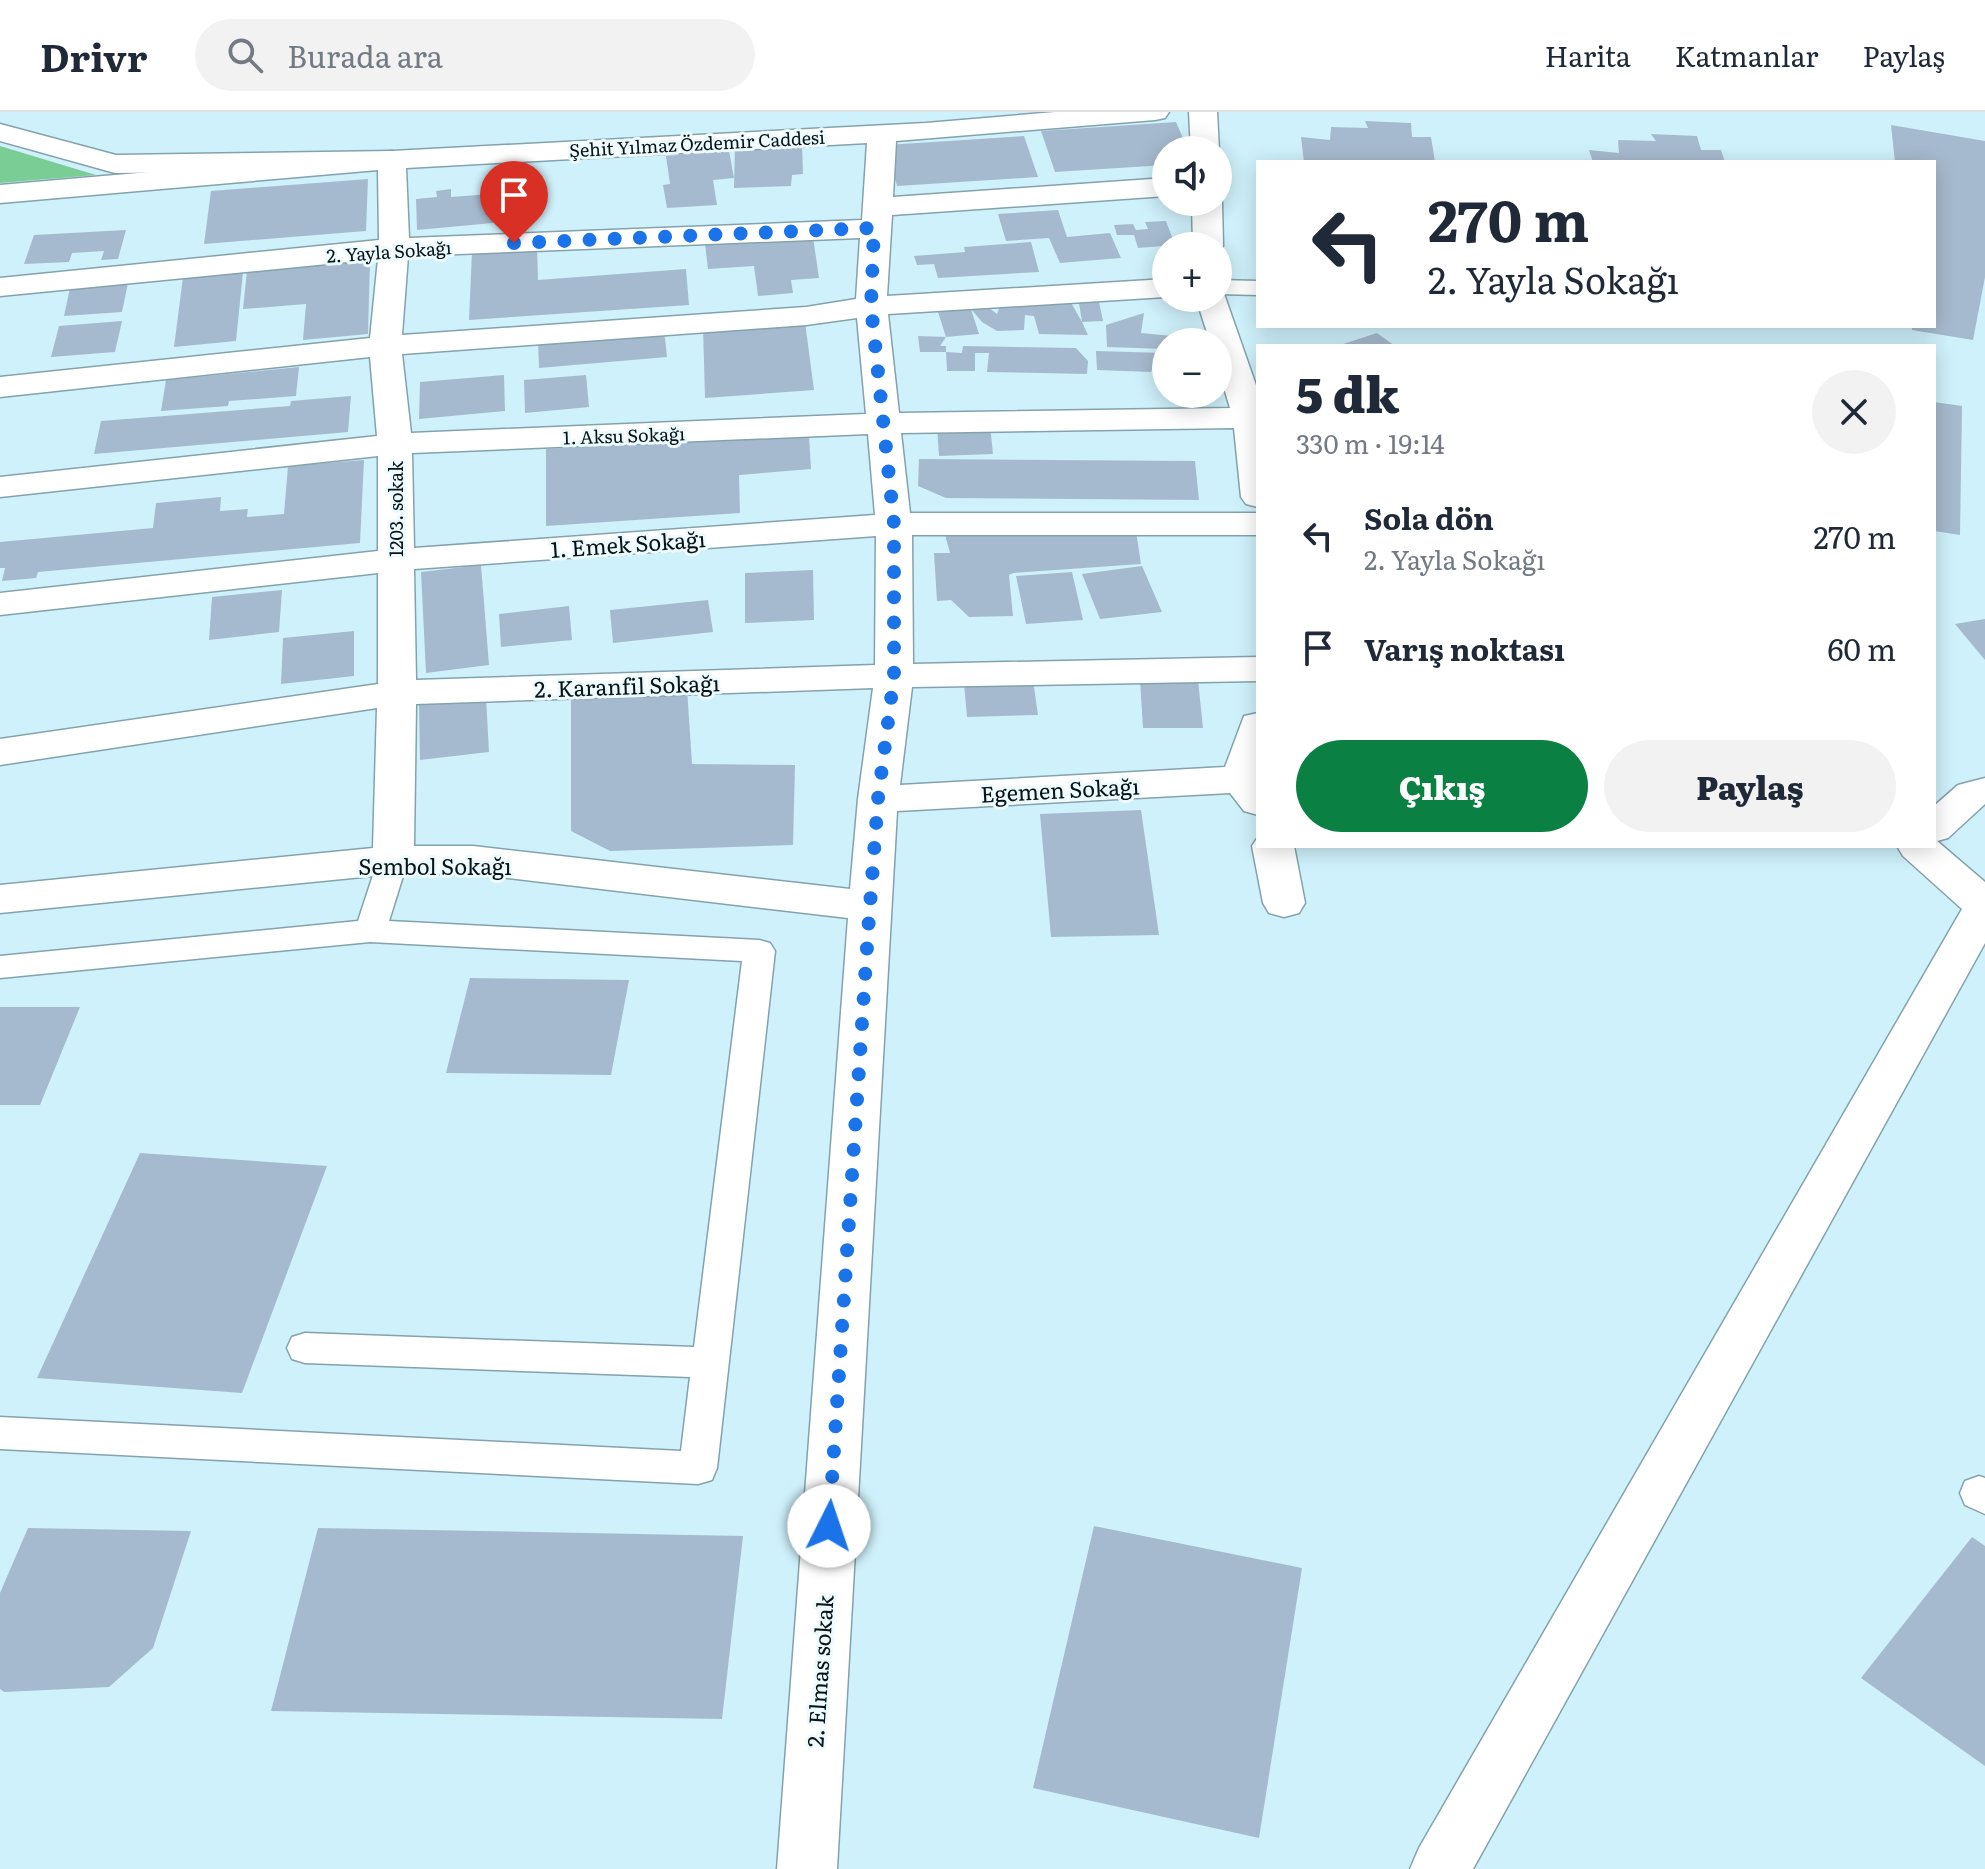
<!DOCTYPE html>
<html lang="tr">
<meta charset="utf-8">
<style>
body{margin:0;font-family:Literata,serif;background:#f2f2f3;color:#1f2937;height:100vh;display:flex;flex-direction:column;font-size:30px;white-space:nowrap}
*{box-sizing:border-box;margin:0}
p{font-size:26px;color:#747a83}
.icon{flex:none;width:44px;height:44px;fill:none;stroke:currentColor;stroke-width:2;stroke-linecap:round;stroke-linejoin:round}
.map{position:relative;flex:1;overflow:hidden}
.panel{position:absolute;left:1256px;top:232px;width:680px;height:504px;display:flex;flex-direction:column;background:#fff;border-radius:0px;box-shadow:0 4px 20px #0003}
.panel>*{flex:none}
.hud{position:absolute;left:1256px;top:48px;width:680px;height:168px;border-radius:0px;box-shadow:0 4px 20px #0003;background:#fff;color:#1f2937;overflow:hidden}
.controls{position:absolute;left:1152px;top:24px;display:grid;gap:16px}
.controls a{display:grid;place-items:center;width:80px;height:80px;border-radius:50%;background:#fff;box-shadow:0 4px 20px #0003;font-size:40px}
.pin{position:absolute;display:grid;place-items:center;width:68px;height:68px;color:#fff;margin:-82px -34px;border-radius:50% 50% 50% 0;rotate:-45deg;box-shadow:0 0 8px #0007}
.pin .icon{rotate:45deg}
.me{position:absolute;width:88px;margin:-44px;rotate:4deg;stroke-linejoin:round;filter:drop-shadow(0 0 6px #0008)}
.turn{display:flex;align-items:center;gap:28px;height:168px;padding:0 40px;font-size:36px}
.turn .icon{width:104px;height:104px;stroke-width:2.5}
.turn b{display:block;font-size:56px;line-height:68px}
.round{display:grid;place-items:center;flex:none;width:84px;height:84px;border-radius:42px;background:#f2f2f3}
.head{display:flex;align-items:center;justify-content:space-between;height:136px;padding:0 40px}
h1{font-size:48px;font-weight:800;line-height:60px}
.action{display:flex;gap:16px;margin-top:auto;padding:16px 40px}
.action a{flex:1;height:92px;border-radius:48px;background:#0b8043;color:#fff;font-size:32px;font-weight:800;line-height:92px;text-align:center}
.action a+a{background:#f2f2f3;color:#1f2937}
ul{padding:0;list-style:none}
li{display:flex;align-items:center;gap:24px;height:112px;padding:0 40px}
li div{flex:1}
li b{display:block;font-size:30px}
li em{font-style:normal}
header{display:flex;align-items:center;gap:48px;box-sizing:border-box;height:112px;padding:0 40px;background:#fff;border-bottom:2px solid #e0e1e3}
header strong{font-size:38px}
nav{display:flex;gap:44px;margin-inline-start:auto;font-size:28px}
.search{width:560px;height:72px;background:#f2f2f3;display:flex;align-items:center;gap:20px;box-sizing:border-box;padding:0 28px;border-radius:44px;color:#747a83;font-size:30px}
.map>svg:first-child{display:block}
.green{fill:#7bcd96}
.building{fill:#a6bacf}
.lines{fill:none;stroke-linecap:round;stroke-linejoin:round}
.service-casing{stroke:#83a3ac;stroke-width:3}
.minor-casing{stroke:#83a3ac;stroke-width:3}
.tertiary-casing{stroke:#83a3ac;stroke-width:3}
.service{fill:#fff;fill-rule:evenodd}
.minor{fill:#fff;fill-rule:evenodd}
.tertiary{fill:#fff;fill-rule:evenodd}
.route{stroke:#1a73e8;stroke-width:14;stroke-dasharray:0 25.2}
.labels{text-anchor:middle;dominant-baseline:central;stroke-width:6;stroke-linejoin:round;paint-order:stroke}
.far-street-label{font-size:18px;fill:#071317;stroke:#edfafe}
.street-label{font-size:22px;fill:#071317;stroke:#edfafe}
</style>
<header>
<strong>Drivr</strong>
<div class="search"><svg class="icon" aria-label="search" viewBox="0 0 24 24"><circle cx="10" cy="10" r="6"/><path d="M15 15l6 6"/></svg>Burada ara</div>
<nav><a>Harita</a><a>Katmanlar</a><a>Paylaş</a></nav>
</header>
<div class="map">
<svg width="1985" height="1757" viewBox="0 0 1985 1757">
<rect width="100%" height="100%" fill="#cff1fb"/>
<polygon class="green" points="0,34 96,63 0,71"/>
<g class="building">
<polygon points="1365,9 1411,11 1412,25 1431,25 1435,50 1304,50 1301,25 1330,28 1331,15 1368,16"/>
<polygon points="1176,10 1188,38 1166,38 1166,53 1055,60 1041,19"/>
<polygon points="1891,13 1985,29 1985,165 1973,228 1912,218 1912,214 1934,214 1934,50 1895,50"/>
<polygon points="1651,22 1697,24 1701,38 1721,38 1725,50 1593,50 1589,38 1619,41 1618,28 1656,29"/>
<polygon points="1024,24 1038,65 897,74 886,33"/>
<polygon points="802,31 803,62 792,63 791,74 734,76 735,33"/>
<polygon points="729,39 734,66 713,68 717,93 667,96 663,73 670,72 666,44"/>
<polygon points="368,67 366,119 204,132 211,79"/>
<polygon points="451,77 451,85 491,82 493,111 417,118 416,87 437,85 436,79"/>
<polygon points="1058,98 1067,125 1110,121 1121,146 1060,151 1049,126 1006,129 998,102"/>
<polygon points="1166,109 1175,133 1138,136 1134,123 1117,123 1114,113 1133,112 1136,118 1148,117 1145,110"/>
<polygon points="126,118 118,147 101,148 104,139 72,141 69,150 24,152 34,123"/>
<polygon points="813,125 819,166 791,168 793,181 758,184 754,154 708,157 705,132"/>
<polygon points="1031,130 1039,160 938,166 934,152 917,153 914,144 965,140 964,135"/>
<polygon points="537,134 538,168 686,157 689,193 469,208 472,139"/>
<polygon points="370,149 368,222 303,228 306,192 243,197 247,159"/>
<polygon points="243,160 236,229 174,235 183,165"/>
<polygon points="128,171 122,200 64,204 70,176"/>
<polygon points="1078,185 1098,185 1103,209 1082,210 1088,223 1039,222 1034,204 1025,203 1024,218 997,219 982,210 971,197 988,195 997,202 1001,191 1025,190 1025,194 1039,194 1039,189 1069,187 1082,210"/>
<polygon points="971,197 979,222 946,225 940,234 946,234 946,240 920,240 918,224 946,225 938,200"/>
<polygon points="1144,201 1141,221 1182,225 1180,230 1166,230 1166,237 1107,235 1106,213"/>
<polygon points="122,209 115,240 51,245 59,214"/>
<polygon points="805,210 814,278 705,286 703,215"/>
<polygon points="664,217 667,245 539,256 538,228"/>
<polygon points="1377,221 1395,234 1340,234 1340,233"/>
<polygon points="963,234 1076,236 1088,249 1087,262 987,260 989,241 975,241 975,259 947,259 946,240 962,241"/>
<polygon points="1096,239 1166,241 1166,256 1159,257 1154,253 1151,260 1097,258"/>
<polygon points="299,255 296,284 229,289 228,294 161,299 166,268"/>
<polygon points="504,263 505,299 419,307 420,270"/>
<polygon points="586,263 589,295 525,301 524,268"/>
<polygon points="351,284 348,320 94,342 101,309 290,294 291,289"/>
<polygon points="1934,290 1962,294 1960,423 1934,419"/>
<polygon points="990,313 993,342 939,344 937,315"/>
<polygon points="809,324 811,357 739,363 740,401 546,414 546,337"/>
<polygon points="919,347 1195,349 1199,388 946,386 918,374"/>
<polygon points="364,348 360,431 38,460 36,466 2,469 5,456 0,456 0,430 153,416 156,391 221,385 220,399 248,397 247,405 284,402 288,354"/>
<polygon points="944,419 1136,419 1141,452 1013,461 1009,463 1013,504 969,505 951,488 937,489 934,441 950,441"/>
<polygon points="481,453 489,553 426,561 421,460"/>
<polygon points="1142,454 1162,500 1100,507 1082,462"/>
<polygon points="813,458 814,508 745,511 745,461"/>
<polygon points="1072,460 1083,508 1026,512 1016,464"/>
<polygon points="282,478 279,520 209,528 212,485"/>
<polygon points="708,488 713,520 613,531 610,498"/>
<polygon points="569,494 572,528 501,535 499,502"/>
<polygon points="1985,507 1985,548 1955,512"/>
<polygon points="354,519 354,564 281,572 283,526"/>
<polygon points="1033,568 1038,603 967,605 964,571"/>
<polygon points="1140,568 1198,568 1203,616 1143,616"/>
<polygon points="687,576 692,652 795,653 793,733 610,739 571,719 571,586"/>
<polygon points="486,585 489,640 420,648 419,592"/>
<polygon points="1141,698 1159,823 1051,825 1040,702"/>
<polygon points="470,866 629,868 611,963 446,961"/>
<polygon points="0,895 80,895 40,993 0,993"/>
<polygon points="140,1041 327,1054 242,1281 37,1266"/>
<polygon points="1094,1414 1302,1456 1259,1726 1033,1676"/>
<polygon points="28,1416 191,1419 153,1536 109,1575 4,1580 0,1577 0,1481"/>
<polygon points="318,1416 743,1424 722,1607 271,1599"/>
<polygon points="1972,1425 1985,1434 1985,1654 1861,1566"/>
</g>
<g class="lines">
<defs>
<g id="service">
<polygon points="1218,168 1258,169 1258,183 1218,182"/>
<polygon points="393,738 404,741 408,748 389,809 759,828 770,831 775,839 717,1356 712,1368 698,1372 0,1337 0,1305 681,1339 690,1265 305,1251 292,1247 287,1236 292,1225 305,1221 694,1235 742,849 370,830 0,866 0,844 358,809 378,748 382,741"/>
<polygon points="1979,1364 1985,1366 1985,1402 1965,1393 1960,1381 1965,1369"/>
</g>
<g id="minor">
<path d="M1055,0H1169L1165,6L1155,8L896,29L893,85L1166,66V84L892,103L887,184L1166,167V185L888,202L899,301L1230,296L1218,256V230H1210L1196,186H1218V178L1223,179L1258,279V395L1246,392L1241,385L1234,316L901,321L910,401H1258V423H912L913,552L1258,545V569L912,575L900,673L1225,655L1244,604L1258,601V703L1244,699L1230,681L897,699L837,1757H777L848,806L473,762H393L0,801V773L373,736L377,596L0,653V627L378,572V461L0,503V481L378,439V344L0,385V365L377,324L370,245L0,285V265L370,226L378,147L0,184V166L379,128L378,58L0,91V73L392,39L926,11ZM867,31L862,108L409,126L406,56ZM860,126L856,187L806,195L402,223L408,144ZM857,206L866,302L411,321L402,242L806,213ZM868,322L875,403L414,436L412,341ZM876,424L875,553L416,568L414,457ZM873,576L858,687L850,777L473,734H414L416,592Z"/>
<polygon points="1189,0 1217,0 1219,38 1218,40 1191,38"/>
<polygon points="1218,85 1222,90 1223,134 1218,141 1218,134 1193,134 1192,90 1218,90"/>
<polygon points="1985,666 1985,692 1948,726 1937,729 1985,770 1985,831 1473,1757 1410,1757 1419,1736 1962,797 1903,744 1897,734 1934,734 1934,694 1958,673"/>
<polygon points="1258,725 1258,734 1294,734 1305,791 1299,801 1284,805 1269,801 1263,791 1252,734"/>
</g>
<polygon id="tertiary" points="0,12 116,43 392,39 402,42 406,48 402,54 392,57 115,61 0,29"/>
</defs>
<use href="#service" class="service-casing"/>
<use href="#minor" class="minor-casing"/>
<use href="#tertiary" class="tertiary-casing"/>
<use href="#service" class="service"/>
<use href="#minor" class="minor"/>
<use href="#tertiary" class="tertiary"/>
</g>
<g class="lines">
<polyline class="route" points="514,131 874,116 871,194 894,412 894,564 878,687 868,820 829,1414"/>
</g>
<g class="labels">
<g class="far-street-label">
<text transform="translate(697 31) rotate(-3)">Şehit Yılmaz Özdemir Caddesi</text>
<text transform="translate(389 139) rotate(-4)">2. Yayla Sokağı</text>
<text transform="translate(624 323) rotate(-2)">1. Aksu Sokağı</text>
<text transform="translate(395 397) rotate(-90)">1203. sokak</text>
</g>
<g class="street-label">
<text transform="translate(628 431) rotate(-4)">1. Emek Sokağı</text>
<text transform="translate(627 573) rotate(-2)">2. Karanfil Sokağı</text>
<text transform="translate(1060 677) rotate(-3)">Egemen Sokağı</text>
<text x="435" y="753">Sembol Sokağı</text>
<text transform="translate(819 1559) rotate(-86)">2. Elmas sokak</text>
</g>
</g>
</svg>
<div class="controls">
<a><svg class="icon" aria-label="sound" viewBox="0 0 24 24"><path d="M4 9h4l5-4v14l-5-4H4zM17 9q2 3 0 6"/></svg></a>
<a>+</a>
<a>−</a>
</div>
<div class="pin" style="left:514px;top:131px;background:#d93025"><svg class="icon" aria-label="arrive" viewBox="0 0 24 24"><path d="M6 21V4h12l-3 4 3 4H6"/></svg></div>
<svg class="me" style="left:829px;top:1414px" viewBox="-20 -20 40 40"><circle r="19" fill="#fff"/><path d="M0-13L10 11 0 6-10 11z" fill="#1a73e8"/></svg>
<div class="hud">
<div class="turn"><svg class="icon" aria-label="left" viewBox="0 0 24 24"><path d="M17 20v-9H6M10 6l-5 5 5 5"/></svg><div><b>270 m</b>2. Yayla Sokağı</div></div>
</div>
<section class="panel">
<div class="head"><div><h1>5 dk</h1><p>330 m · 19:14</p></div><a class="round"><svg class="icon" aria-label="close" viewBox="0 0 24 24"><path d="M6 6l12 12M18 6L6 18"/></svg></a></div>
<ul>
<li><svg class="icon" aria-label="left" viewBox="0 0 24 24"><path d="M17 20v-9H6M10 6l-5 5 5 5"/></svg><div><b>Sola dön</b><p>2. Yayla Sokağı</p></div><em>270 m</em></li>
<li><svg class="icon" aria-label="arrive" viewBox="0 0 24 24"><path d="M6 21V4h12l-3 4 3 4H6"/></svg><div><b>Varış noktası</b></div><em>60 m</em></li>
</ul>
<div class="action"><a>Çıkış</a><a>Paylaş</a></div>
</section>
</div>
